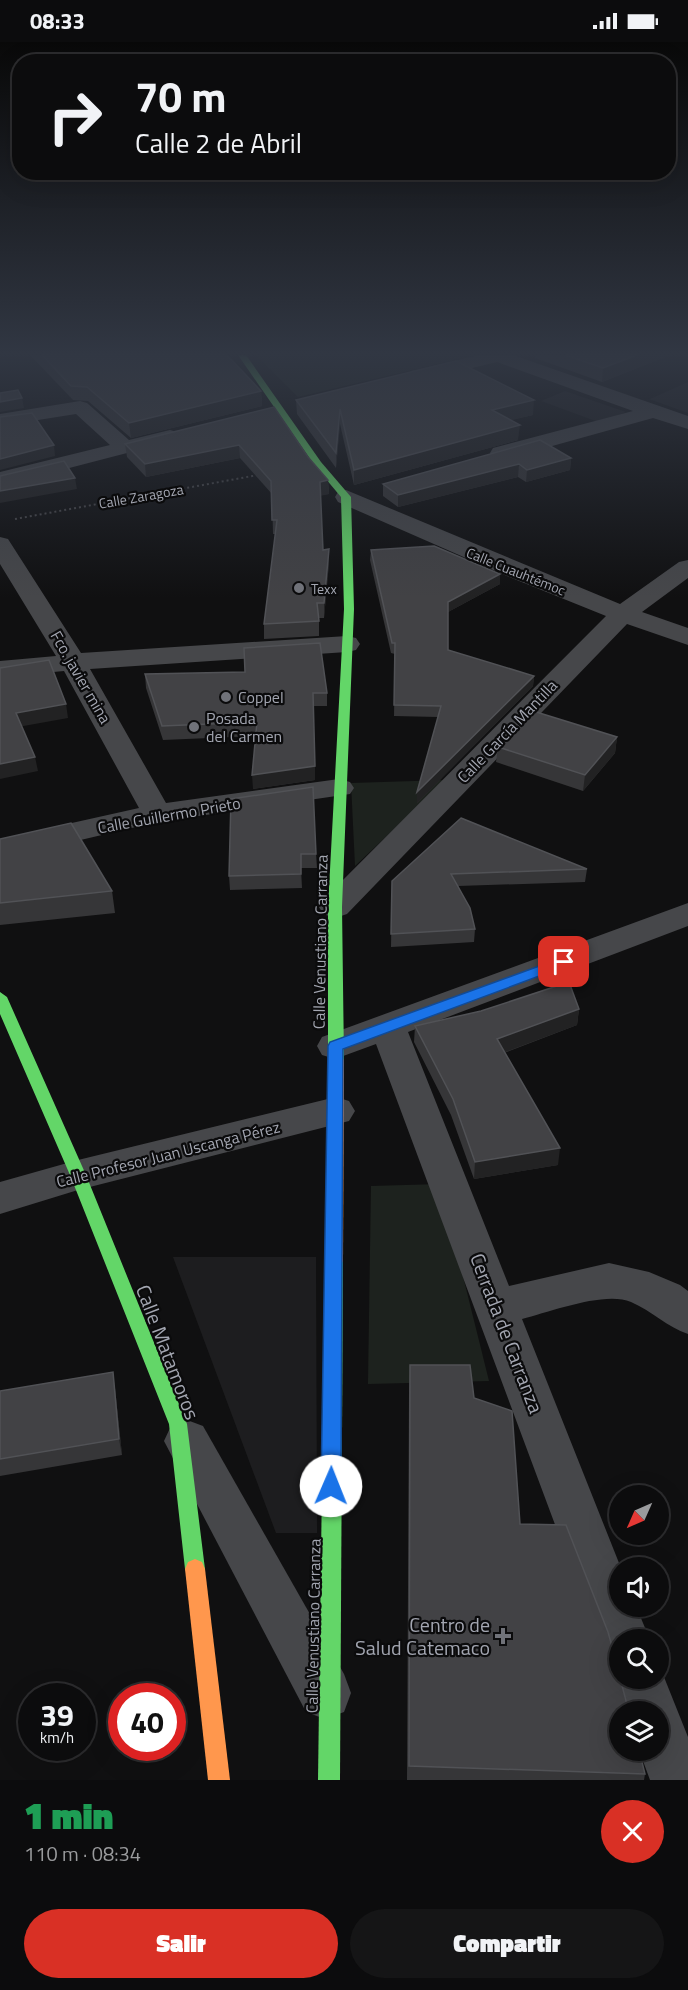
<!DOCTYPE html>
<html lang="es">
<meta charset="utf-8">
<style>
body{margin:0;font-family:"Titillium Web",sans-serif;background:#151516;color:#f1f3f6;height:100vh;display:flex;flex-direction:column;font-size:22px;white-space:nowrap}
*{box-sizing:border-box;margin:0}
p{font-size:20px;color:#9a9b9d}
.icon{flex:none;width:33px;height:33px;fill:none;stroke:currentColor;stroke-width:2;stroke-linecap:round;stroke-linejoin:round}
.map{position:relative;height:1738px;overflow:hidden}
.sheet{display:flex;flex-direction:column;background:#0c0c0d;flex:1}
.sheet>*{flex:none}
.top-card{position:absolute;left:12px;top:12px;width:664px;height:126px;border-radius:24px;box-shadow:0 6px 24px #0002,0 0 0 2px #2c2c2e;background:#0c0c0d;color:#f1f3f6;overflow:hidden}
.needle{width:39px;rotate:225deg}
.controls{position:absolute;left:609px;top:1443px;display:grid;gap:12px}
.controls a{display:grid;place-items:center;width:60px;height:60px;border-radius:50%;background:#0c0c0d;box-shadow:0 6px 24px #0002,0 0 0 2px #2c2c2e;font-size:30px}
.speed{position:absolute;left:18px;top:1641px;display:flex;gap:12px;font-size:30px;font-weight:700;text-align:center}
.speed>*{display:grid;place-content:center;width:78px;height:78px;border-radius:50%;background:#0c0c0d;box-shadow:0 6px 24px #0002,0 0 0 2px #2c2c2e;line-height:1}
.speed small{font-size:15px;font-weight:400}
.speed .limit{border:9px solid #d22;background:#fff;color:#111}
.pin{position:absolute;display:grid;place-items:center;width:51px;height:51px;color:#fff;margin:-26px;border-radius:12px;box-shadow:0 3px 9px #0006}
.me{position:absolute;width:66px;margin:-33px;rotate:1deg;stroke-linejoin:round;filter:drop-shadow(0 0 4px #0008)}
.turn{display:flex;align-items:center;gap:21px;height:126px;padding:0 24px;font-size:27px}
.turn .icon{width:78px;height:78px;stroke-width:2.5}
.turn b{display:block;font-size:42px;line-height:51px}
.round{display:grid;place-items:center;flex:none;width:63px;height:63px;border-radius:32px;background:#151516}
.head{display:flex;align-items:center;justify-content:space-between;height:102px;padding:0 24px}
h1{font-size:36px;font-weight:800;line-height:45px;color:#1e9e55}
.action{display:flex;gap:12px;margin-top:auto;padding:12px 24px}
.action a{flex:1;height:69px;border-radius:36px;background:#d93025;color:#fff;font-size:24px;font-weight:800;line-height:69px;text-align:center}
.action a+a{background:#151516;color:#f1f3f6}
.status{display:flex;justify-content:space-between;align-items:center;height:42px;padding:0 30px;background:#0c0c0d;direction:ltr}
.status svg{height:16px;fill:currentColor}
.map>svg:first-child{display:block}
.built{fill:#1d1d1f}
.green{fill:#1d221e}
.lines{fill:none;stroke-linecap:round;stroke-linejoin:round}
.path{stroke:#48484b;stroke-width:2;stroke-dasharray:2 3;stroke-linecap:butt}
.street{fill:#46474a;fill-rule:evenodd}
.fast{fill:#63d668;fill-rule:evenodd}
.slow{fill:#ff974d;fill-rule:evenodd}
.wall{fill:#363638}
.shaded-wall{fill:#222223}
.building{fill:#424245;stroke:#515256;stroke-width:1.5}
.route{fill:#1a73e8;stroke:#114b97;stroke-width:1.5}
.poi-dot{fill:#707279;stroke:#0b0b0c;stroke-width:2}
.labels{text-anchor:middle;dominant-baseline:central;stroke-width:4.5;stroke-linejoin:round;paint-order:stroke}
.far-street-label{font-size:14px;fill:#a3a6b1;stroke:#0b0b0c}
.far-poi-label{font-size:14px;fill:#a3a6b1;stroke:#0b0b0c;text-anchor:start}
.street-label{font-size:16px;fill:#a3a6b1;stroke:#0b0b0c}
.poi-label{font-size:16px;fill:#a3a6b1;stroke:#0b0b0c;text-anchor:start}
.near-street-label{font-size:20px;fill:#a3a6b1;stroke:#0b0b0c}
.near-poi-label{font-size:20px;fill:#a3a6b1;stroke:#0b0b0c;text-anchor:end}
</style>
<div class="status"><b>08:33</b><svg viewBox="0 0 49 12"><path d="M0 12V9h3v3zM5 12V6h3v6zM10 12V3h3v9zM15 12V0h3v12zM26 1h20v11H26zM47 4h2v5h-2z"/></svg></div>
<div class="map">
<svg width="688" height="1738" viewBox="0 0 688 1738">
<rect width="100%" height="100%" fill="#101011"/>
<g class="built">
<polygon points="688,340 688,371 649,357 650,357"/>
<polygon points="565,349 626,370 601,381 541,359"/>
<polygon points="173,1215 316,1215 317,1491 276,1491"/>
</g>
<g class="green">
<polygon points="256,313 475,313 298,355"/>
<polygon points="446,738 355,824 351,741"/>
<polygon points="440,1142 489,1339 368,1342 371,1144"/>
</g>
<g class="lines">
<polyline class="path" points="15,477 258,433"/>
<g class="street">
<polygon points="479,313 513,313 688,374 688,387 653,376 509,416 501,417 493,416 490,411 493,406 633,369 497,320 418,339 411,337 408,333 411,329"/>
<polygon points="80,359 87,361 129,398 170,388 177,390 180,394 177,398 0,444 0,430 110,403 76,372 0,384 0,372"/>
<polygon points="346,448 620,562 679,520 688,518 688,536 642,570 688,586 688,603 627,582 347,872 335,876 323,872 319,865 323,858 606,574 507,534 338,460 335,455 338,450"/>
<polygon points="0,495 8,497 81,611 347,594 356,596 360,602 356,608 347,610 90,627 166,761 339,737 350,740 354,746 350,752 157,780 0,817 0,797 139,766 64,629 0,635 0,619 56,614 0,522"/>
<path d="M688,861V884L408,990L509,1244L609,1221L649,1230L680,1243L688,1249V1292C667,1285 652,1269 631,1260C604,1249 551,1270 522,1277L621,1526L620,1564H636L650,1598H620V1636H658V1620L688,1695V1738H650L639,1708H658V1670H625L613,1636L619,1622L606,1616L598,1598L376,1002L335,1017L322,1013L317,1004L322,995Z"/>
<polygon points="336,1055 349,1059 355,1069 349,1079 78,1148 0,1172 0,1140 78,1118"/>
<polygon points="187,1378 203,1384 344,1632 351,1651 344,1670 325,1677 306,1670 164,1399 171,1384"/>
</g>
<g class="fast">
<polygon points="238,313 246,313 321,420 351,455 354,567 342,865 344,1018 341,1022 331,1022 328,1018 328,865 344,567 341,455 315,424"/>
<polygon points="0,950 7,955 86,1133 187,1382 205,1527 202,1534 195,1537 188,1534 185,1527 169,1382 70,1133 0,972"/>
<polygon points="334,1212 340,1214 343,1219 340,1738 318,1738 325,1219 328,1214"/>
</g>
<g class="slow">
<polygon points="336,1013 341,1014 344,1018 343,1219 340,1224 334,1226 328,1224 325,1219 328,1018 331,1014"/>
<polygon points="195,1517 202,1520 205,1527 230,1738 208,1738 185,1527 188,1520"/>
</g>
</g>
<g class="wall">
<polygon points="30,313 227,313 261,349 262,364 131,396 88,359 73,358"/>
<polygon points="535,313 670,313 602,340 535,316"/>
<polygon points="296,358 533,373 510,378 518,398 354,443 340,382 336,426 297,372"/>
<polygon points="274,365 308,415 328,438 329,452 320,453 323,508 329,521 324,576 319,576 319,594 264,597 264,582 276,492 273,492 272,452 240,416 146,435 127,415 125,402"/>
<polygon points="571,416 570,428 526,440 518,435 398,465 383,454 383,442"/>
<polygon points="371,508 500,542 448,570 448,608 534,634 533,644 417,761 438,675 394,674 395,612 391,611 370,518"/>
<polygon points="145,632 327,651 327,664 313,664 315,738 253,747 256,694 163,698 146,646"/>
<polygon points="617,695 615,711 583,749 496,720 498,705"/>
<polygon points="231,757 316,812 317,826 301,826 302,846 230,848 229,834"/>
<polygon points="461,776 587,827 585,840 458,844 475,887 474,900 391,905 392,839"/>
<polygon points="0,797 112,849 115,871 0,883"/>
<polygon points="579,967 577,983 504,1011 558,1123 474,1137 451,1073 414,1000 415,984"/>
<polygon points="410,1323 474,1356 520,1482 645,1732 644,1738 407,1738 409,1349"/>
<polygon points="115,1346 122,1413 0,1434 0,1349"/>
</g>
<g class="shaded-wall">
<polygon points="637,313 670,313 602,340 603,326"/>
<polygon points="261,349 262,364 131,396 129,381"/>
<polygon points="22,356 24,366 0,370 0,360"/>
<polygon points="534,358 533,373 491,383 492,368"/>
<polygon points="340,367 340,382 336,426 336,411"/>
<polygon points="520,383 518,398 354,443 354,428"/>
<polygon points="54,403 55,414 0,428 0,417"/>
<polygon points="239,403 240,416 146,435 145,422"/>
<polygon points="571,416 570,428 526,440 527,428"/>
<polygon points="519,422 518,435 398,465 398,453"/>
<polygon points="75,436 77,447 0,461 0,449"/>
<polygon points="328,438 329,452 320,454 320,440"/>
<polygon points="329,507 329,521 324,576 324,561"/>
<polygon points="500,532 500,542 448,570 448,560"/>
<polygon points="534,634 533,644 417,761 417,750"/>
<polygon points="66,662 68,676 18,685 16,671"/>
<polygon points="617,695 615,711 583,749 585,733"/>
<polygon points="35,715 38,729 0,737 0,722"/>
<polygon points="315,724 315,738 253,747 252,733"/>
<polygon points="579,967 577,983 495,1014 497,997"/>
<polygon points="560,1106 558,1123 474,1137 475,1120"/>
<polygon points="113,1330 115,1346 122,1413 119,1397"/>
</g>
<g class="building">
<polygon points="42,313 227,313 261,349 129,381 87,345 71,344"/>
<polygon points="565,313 637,313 603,326"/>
<polygon points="456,319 534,358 492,368 520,383 354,428 340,367 336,411 296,358"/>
<polygon points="18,348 22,356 0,360 0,351"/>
<polygon points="274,365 308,415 328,438 320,440 323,508 329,507 324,561 317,561 319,579 264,582 277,478 272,478 271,439 239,403 145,422 125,402"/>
<polygon points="32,371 54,403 0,417 0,375"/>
<polygon points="540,398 571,416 527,428 519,422 398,453 383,442"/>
<polygon points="64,419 75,436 0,449 0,434"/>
<polygon points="434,504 500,532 448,560 448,608 534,634 417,750 441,664 394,663 395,601 392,601 371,508"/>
<polygon points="320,601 327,651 313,651 315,724 252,733 257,680 162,684 145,632 245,630 244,606"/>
<polygon points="49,618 66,662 16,671 35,715 0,722 0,626"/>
<polygon points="533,669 617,695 585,733 498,705"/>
<polygon points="313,745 316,812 301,812 301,832 229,834 231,757"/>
<polygon points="461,776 587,827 451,832 470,866 475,887 391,892 392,839"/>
<polygon points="71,781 112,849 0,861 0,797"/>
<polygon points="569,940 579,967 497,997 560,1106 475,1120 453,1057 415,984 481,969"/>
<polygon points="410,1323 470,1323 474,1356 512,1369 520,1482 566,1483 608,1590 620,1633 620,1636 629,1670 620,1670 620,1708 639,1708 645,1732 409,1724"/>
<polygon points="113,1330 119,1397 0,1417 0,1349"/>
</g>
<linearGradient id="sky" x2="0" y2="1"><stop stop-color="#090909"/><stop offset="0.56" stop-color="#313743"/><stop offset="1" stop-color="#313743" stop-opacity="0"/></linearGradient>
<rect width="688" height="556" fill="url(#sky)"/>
<polygon class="route" points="564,915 569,916 571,920 569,923 343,1007 341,1444 338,1450 331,1453 324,1450 321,1444 328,1004 330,1000"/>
<g class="poi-dot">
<circle cx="299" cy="546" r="6"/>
<circle cx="226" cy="655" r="6"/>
<circle cx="194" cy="685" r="6"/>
<path d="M500 1585h6v6h6v6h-6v6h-6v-6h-6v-6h6z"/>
</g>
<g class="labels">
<g class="far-street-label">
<text transform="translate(141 454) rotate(-10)">Calle Zaragoza</text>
<text transform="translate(516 529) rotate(22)">Calle Cuauhtémoc</text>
</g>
<g class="far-poi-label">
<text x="311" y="546">Texx</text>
</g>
<g class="street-label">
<text transform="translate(81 635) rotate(60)">Fco. javier mina</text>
<text transform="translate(507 689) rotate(-46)">Calle García Mantilla</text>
<text transform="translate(169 773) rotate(-10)">Calle Guillermo Prieto</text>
<text transform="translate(320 900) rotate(-89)">Calle Venustiano Carranza</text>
<text transform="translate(168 1112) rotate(-14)">Calle Profesor Juan Uscanga Pérez</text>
<text transform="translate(313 1584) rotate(-89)">Calle Venustiano Carranza</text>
</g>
<g class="poi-label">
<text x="238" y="655">Coppel</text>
<text x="206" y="676">Posada<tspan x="206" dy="18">del Carmen</tspan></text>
</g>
<g class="near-street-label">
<text transform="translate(507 1291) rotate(69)">Cerrada de Carranza</text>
<text transform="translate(168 1310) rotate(69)">Calle Matamoros</text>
</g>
<g class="near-poi-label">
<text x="490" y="1582">Centro de<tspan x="490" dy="23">Salud Catemaco</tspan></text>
</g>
</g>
</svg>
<div class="controls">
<a><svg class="needle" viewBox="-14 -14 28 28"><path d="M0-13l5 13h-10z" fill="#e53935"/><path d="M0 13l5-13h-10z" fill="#9a9b9d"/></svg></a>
<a><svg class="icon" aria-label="sound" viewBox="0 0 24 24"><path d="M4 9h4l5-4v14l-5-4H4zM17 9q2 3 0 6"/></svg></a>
<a><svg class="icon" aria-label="search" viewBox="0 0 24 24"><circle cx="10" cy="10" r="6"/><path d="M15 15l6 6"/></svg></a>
<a><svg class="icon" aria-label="layers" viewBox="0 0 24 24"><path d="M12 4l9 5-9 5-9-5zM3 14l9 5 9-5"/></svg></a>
</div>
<div class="speed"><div>39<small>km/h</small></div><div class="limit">40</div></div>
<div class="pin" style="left:564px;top:920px;background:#d93025"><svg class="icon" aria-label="arrive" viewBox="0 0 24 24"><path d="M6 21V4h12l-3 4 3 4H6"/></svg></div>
<svg class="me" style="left:331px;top:1444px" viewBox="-20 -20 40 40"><circle r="19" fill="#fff"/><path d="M0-13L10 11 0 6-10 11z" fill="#1a73e8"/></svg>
<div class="top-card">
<div class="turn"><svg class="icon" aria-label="right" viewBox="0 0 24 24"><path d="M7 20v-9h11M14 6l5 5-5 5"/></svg><div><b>70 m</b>Calle 2 de Abril</div></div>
</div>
</div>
<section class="sheet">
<div class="head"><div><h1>1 min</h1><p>110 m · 08:34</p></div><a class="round" style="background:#d93025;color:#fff"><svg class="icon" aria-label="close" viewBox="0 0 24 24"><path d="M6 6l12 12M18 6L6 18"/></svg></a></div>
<div class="action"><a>Salir</a><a>Compartir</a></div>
</section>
